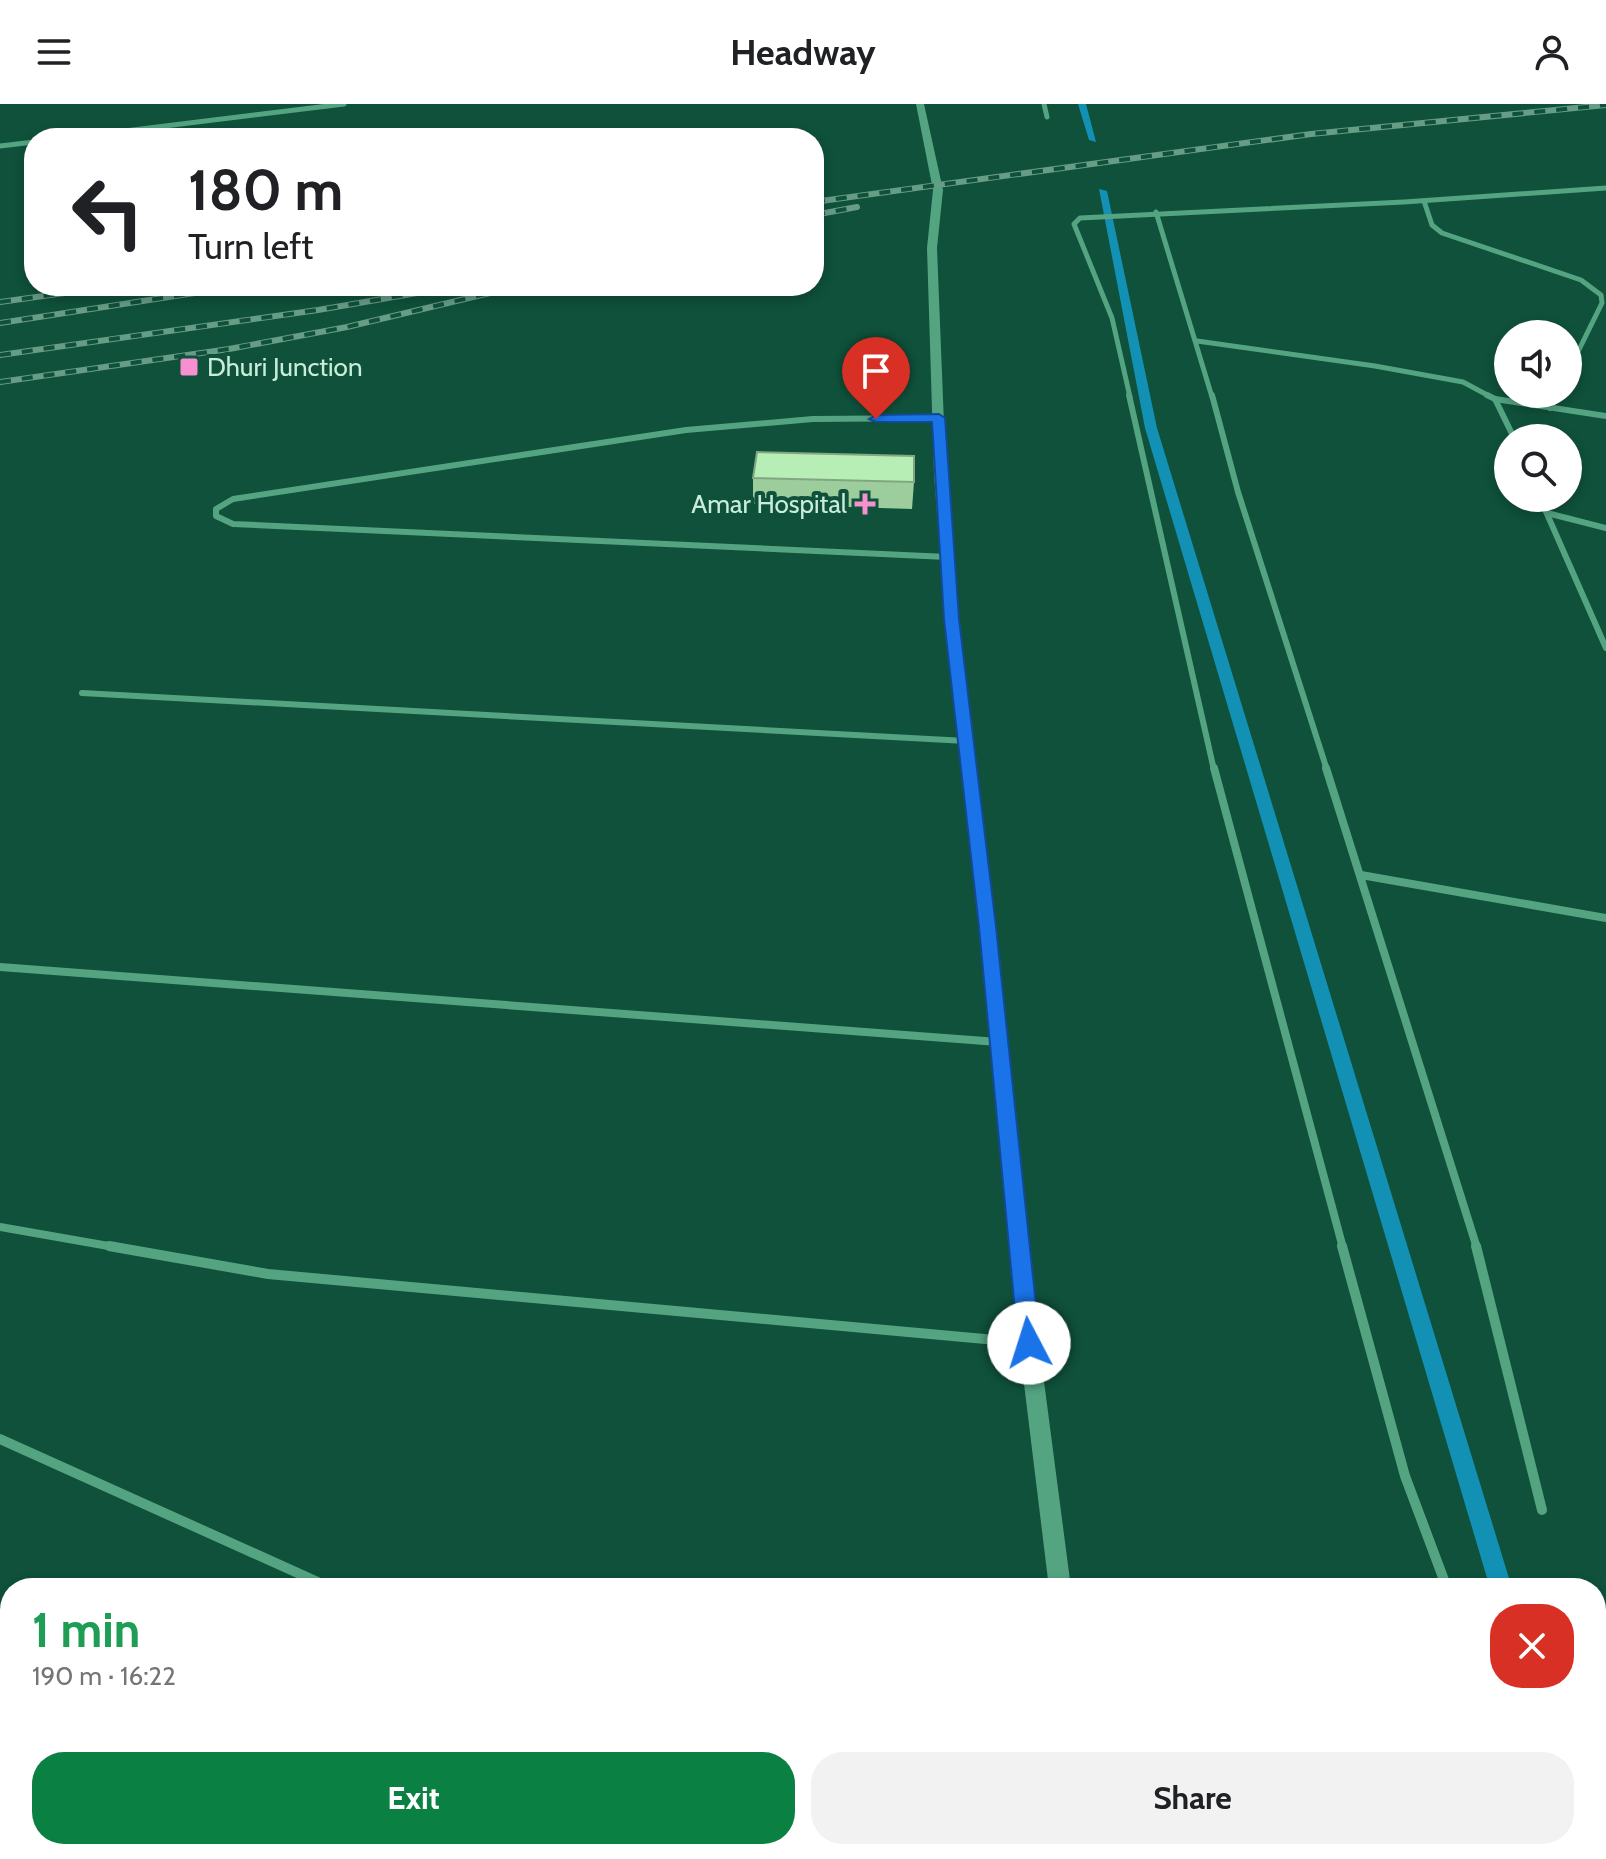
<!DOCTYPE html>
<meta charset="utf-8">
<style>
body{margin:0;font-family:Cabin,sans-serif;background:#f2f2f2;color:#202124;height:100vh;display:flex;flex-direction:column;font-size:30px;white-space:nowrap}
*{box-sizing:border-box;margin:0}
p{font-size:26px;color:#757577}
.icon{flex:none;width:44px;height:44px;fill:none;stroke:currentColor;stroke-width:2;stroke-linecap:round;stroke-linejoin:round}
.map{position:relative;flex:1;overflow:hidden}
.side{position:absolute;left:0px;top:1474px;width:1606px;height:282px;display:flex;flex-direction:column;background:#fff;border-radius:32px 32px 0 0;box-shadow:0 4px 12px #0003}
.side>*{flex:none}
.guide{position:absolute;left:24px;top:24px;width:800px;height:168px;border-radius:32px;box-shadow:0 4px 12px #0003;background:#fff;color:#202124;overflow:hidden}
.tools{position:absolute;left:1494px;top:216px;display:grid;gap:16px}
.tools a{display:grid;place-items:center;width:88px;height:88px;border-radius:50%;background:#fff;box-shadow:0 4px 12px #0003;font-size:40px}
.pin{position:absolute;display:grid;place-items:center;width:68px;height:68px;color:#fff;margin:-82px -34px;border-radius:50% 50% 50% 0;rotate:-45deg;box-shadow:0 0 8px #0007}
.pin .icon{rotate:45deg}
.me{position:absolute;width:88px;margin:-44px;rotate:355deg;stroke-linejoin:round;filter:drop-shadow(0 0 6px #0008)}
.turn{display:flex;align-items:center;gap:28px;height:168px;padding:0 32px;font-size:36px}
.turn .icon{width:104px;height:104px;stroke-width:2.5}
.turn b{display:block;font-size:56px;line-height:68px}
.round{display:grid;place-items:center;flex:none;width:84px;height:84px;border-radius:32px;background:#f2f2f2}
.overview{display:flex;align-items:center;justify-content:space-between;height:136px;padding:0 32px}
h1{font-size:48px;font-weight:700;line-height:60px;color:#1e9e55}
.action{display:flex;gap:16px;margin-top:auto;padding:16px 32px}
.action a{flex:1;height:92px;border-radius:32px;background:#0b8043;color:#fff;font-size:32px;font-weight:700;line-height:92px;text-align:center}
.action a+a{background:#f2f2f2;color:#202124}
header{display:flex;justify-content:space-between;align-items:center;height:104px;padding:0 32px;background:#fff;font-size:36px;font-weight:700}
.map>svg:first-child{display:block}
.lines{fill:none;stroke-linecap:round;stroke-linejoin:round}
.stream{fill:#1291b5;fill-rule:evenodd}
.street-far3{stroke:#54a482;stroke-width:5}
.street-far2{stroke:#54a482;stroke-width:6}
.street-far1{stroke:#54a482;stroke-width:8}
.street{stroke:#54a482;stroke-width:10}
.secondary{fill:#54a482;fill-rule:evenodd}
.rail-casing{stroke:#679c86;stroke-width:6}
.rail{stroke:#0f513a;stroke-width:4;stroke-dasharray:11;stroke-linecap:butt}
.wall{fill:#9dcd9d}
.building{fill:#b7eeb6;stroke:#80a77f;stroke-width:2}
.route{fill:#1a73e8;stroke:#114b97;stroke-width:2}
.poi-dot{fill:#f790ce;stroke:#0f513a;stroke-width:3}
.labels{text-anchor:middle;dominant-baseline:central;stroke-width:8;stroke-linejoin:round;paint-order:stroke}
.far-poi-label{font-size:26px;fill:#c8eedb;stroke:#0f513a;text-anchor:start}
</style>
<header><svg class="icon" aria-label="menu" viewBox="0 0 24 24"><path d="M4 6h16M4 12h16M4 18h16"/></svg>Headway<svg class="icon" aria-label="person" viewBox="0 0 24 24"><circle cx="12" cy="8" r="4"/><path d="M4 21q1-7 8-7t8 7"/></svg></header>
<div class="map">
<svg width="1606" height="1755" viewBox="0 0 1606 1755">
<rect width="100%" height="100%" fill="#0f513a"/>
<g class="lines">
<g class="stream">
<polygon points="1078,0 1086,0 1096,38 1089,36"/>
<polygon points="1099,85 1107,87 1157,324 1512,1484 1490,1484 1145,324"/>
<polygon points="1596,1742 1601,1755 1577,1755 1574,1746 1596,1746"/>
</g>
<g class="street-far3">
<polyline points="1044,0 1047,13"/>
<polyline points="68,34 344,0"/>
<polyline points="0,42 34,38"/>
<polyline points="1424,97 1432,121 1442,129 1581,176 1601,191 1602,199 1568,268"/>
<polyline points="1156,108 1212,293"/>
<polyline points="1197,237 1375,262 1463,278 1491,293"/>
<polyline points="1130,293 1112,214 1074,120 1080,114 1404,98 1606,84"/>
</g>
<g class="street-far2">
<polyline points="1129,291 1214,666"/>
<polyline points="1212,291 1238,388 1327,666"/>
<polyline points="1487,291 1495,295 1514,334"/>
<polyline points="1495,295 1606,312"/>
<polyline points="1550,304 1557,291"/>
<polyline points="939,314 813,315 686,326 233,395 216,405 216,412 233,420 947,453"/>
<polyline points="1540,394 1606,544"/>
<polyline points="1547,409 1606,424"/>
<polyline points="82,589 966,637"/>
</g>
<g class="street-far1">
<polyline points="1214,664 1343,1144"/>
<polyline points="1326,664 1477,1144"/>
<polyline points="1361,771 1606,814"/>
<polyline points="0,863 998,938"/>
<polyline points="0,1123 120,1144"/>
</g>
<g class="street">
<polyline points="109,1142 268,1170 1028,1239"/>
<polyline points="1342,1142 1405,1372 1447,1484"/>
<polyline points="1476,1142 1542,1406"/>
<polyline points="0,1335 331,1484"/>
<polyline points="1543,1746 1547,1755"/>
</g>
<g class="secondary">
<polygon points="916,0 924,0 943,86 937,144 946,370 957,515 995,823 1039,1239 1071,1484 1049,1484 1019,1239 979,823 945,515 934,370 927,144 933,86"/>
<polygon points="1081,1746 1105,1746 1106,1755 1082,1755"/>
</g>
<defs>
<g id="rail">
<polyline points="814,98 1311,30 1606,1"/>
<polyline points="814,111 857,103"/>
<polyline points="0,198 115,182"/>
<polyline points="0,219 240,182"/>
<polyline points="0,251 318,206 458,182"/>
<polyline points="0,278 229,245 347,223 494,188"/>
</g>
</defs>
<use href="#rail" class="rail-casing"/>
<use href="#rail" class="rail"/>
</g>
<polygon class="wall" points="753,374 914,378 912,405 753,400"/>
<polygon class="building" points="757,348 914,352 914,378 753,374"/>
<polygon class="route" points="939,310 945,314 959,515 996,823 1040,1239 1036,1245 1029,1248 1021,1245 1018,1239 979,823 944,515 932,318 876,318 869,315 876,311"/>
<g class="poi-dot">
<rect x="179" y="253" width="20" height="20" rx="4"/>
<path d="M861 388h8v8h8v8h-8v8h-8v-8h-8v-8h8z"/>
</g>
<g class="labels">
<g class="far-poi-label">
<text x="207" y="263">Dhuri Junction</text>
<text x="847" y="400" text-anchor="end">Amar Hospital</text>
</g>
</g>
</svg>
<div class="tools">
<a><svg class="icon" aria-label="sound" viewBox="0 0 24 24"><path d="M4 9h4l5-4v14l-5-4H4zM17 9q2 3 0 6"/></svg></a>
<a><svg class="icon" aria-label="search" viewBox="0 0 24 24"><circle cx="10" cy="10" r="6"/><path d="M15 15l6 6"/></svg></a>
</div>
<div class="pin" style="left:876px;top:315px;background:#d93025"><svg class="icon" aria-label="arrive" viewBox="0 0 24 24"><path d="M6 21V4h12l-3 4 3 4H6"/></svg></div>
<svg class="me" style="left:1029px;top:1239px" viewBox="-20 -20 40 40"><circle r="19" fill="#fff"/><path d="M0-13L10 11 0 6-10 11z" fill="#1a73e8"/></svg>
<div class="guide">
<div class="turn"><svg class="icon" aria-label="left" viewBox="0 0 24 24"><path d="M17 20v-9H6M10 6l-5 5 5 5"/></svg><div><b>180 m</b>Turn left</div></div>
</div>
<section class="side">
<div class="overview"><div><h1>1 min</h1><p>190 m · 16:22</p></div><a class="round" style="background:#d93025;color:#fff"><svg class="icon" aria-label="close" viewBox="0 0 24 24"><path d="M6 6l12 12M18 6L6 18"/></svg></a></div>
<div class="action"><a>Exit</a><a>Share</a></div>
</section>
</div>
